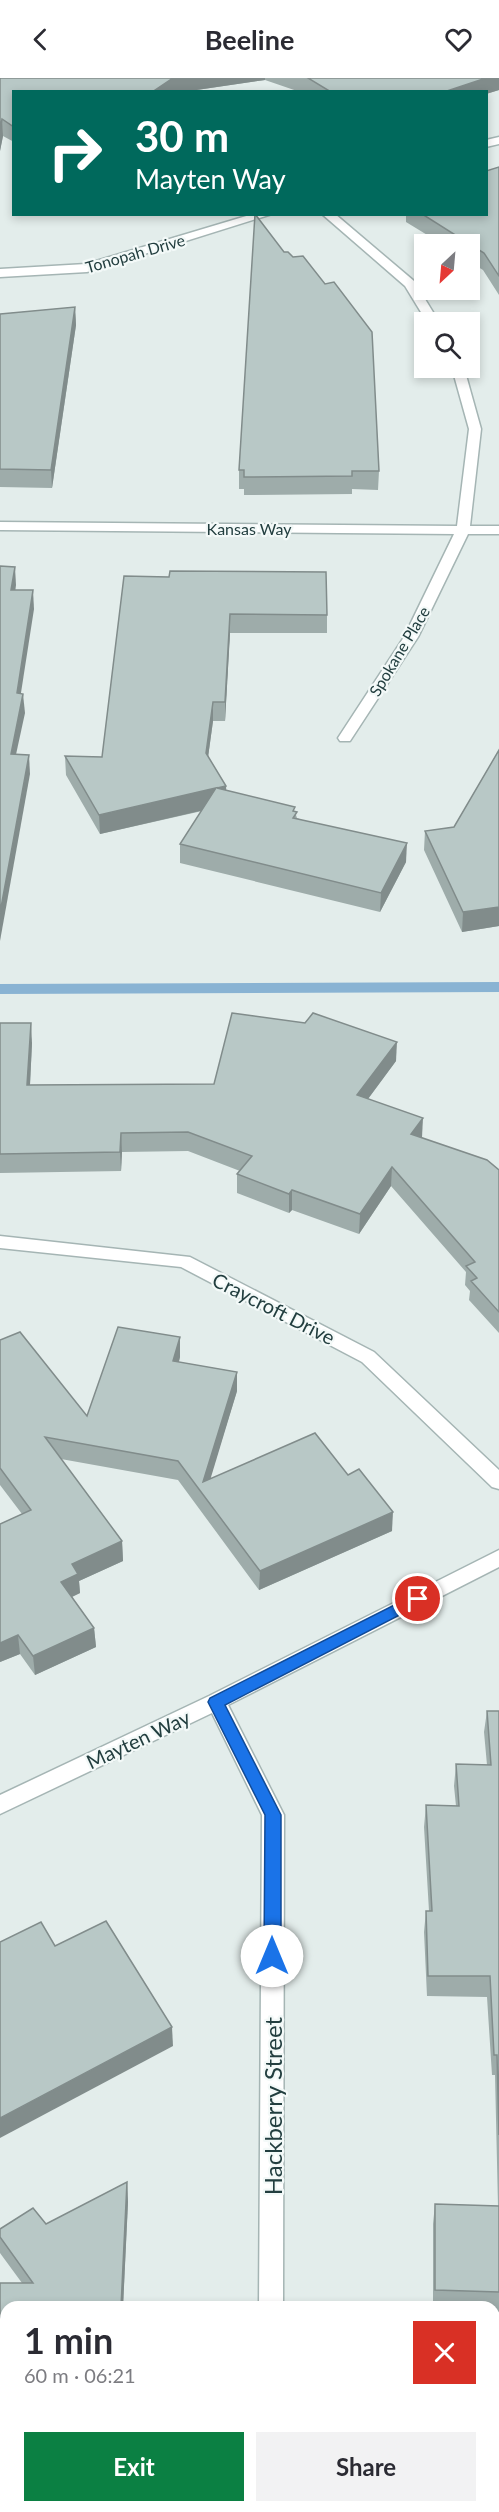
<!DOCTYPE html>
<meta charset="utf-8">
<style>
body{margin:0;font-family:Lato,sans-serif;background:#f2f2f3;color:#2b2b33;height:100vh;display:flex;flex-direction:column;font-size:22px;white-space:nowrap}
*{box-sizing:border-box;margin:0}
p{font-size:20px;color:#7c7c81}
.icon{flex:none;width:33px;height:33px;fill:none;stroke:currentColor;stroke-width:2;stroke-linecap:round;stroke-linejoin:round}
.map{position:relative;flex:1;overflow:hidden}
.drawer{position:absolute;left:0px;top:2223px;width:500px;height:212px;display:flex;flex-direction:column;background:#fff;border-radius:18px 18px 0 0;box-shadow:0 3px 9px #0003}
.drawer>*{flex:none}
.banner{position:absolute;left:12px;top:12px;width:476px;height:126px;border-radius:0px;box-shadow:0 3px 9px #0003;background:#00695c;color:#fff;overflow:hidden}
.needle{width:39px;rotate:206deg}
.buttons{position:absolute;left:414px;top:156px;display:grid;gap:12px}
.buttons a{display:grid;place-items:center;width:66px;height:66px;border-radius:0px;background:#fff;box-shadow:0 3px 9px #0003;font-size:30px}
.pin{position:absolute;display:grid;place-items:center;width:51px;height:51px;color:#fff;margin:-26px;border:3px solid #fff;border-radius:50%;box-shadow:0 2px 6px #0007}
.me{position:absolute;width:66px;margin:-33px;rotate:0deg;stroke-linejoin:round;filter:drop-shadow(0 0 4px #0008)}
.turn{display:flex;align-items:center;gap:21px;height:126px;padding:0 24px;font-size:27px}
.turn .icon{width:78px;height:78px;stroke-width:2.5}
.turn b{display:block;font-size:42px;line-height:51px}
.round{display:grid;place-items:center;flex:none;width:63px;height:63px;border-radius:0px;background:#f2f2f3}
.summary{display:flex;align-items:center;justify-content:space-between;height:102px;padding:0 24px}
h1{font-size:36px;font-weight:700;line-height:45px}
.cta{display:flex;gap:12px;margin-top:auto;padding:12px 24px}
.cta a{flex:1;height:69px;border-radius:0px;background:#0b8043;color:#fff;font-size:24px;font-weight:700;line-height:69px;text-align:center}
.cta a+a{background:#f2f2f3;color:#2b2b33}
header{display:flex;justify-content:space-between;align-items:center;height:78px;padding:0 24px;background:#fff;font-size:27px;font-weight:700}
.map>svg:first-child{display:block}
.lines{fill:none;stroke-linecap:round;stroke-linejoin:round}
.stream{fill:#89b3d3;fill-rule:evenodd}
.street-casing{stroke:#a5b5b4;stroke-width:3}
.street{fill:#fff;fill-rule:evenodd}
.wall{fill:#9eacaa}
.shaded-wall{fill:#818c8b}
.building{fill:#b8c8c6;stroke:#818c8b;stroke-width:1.5}
.route{fill:#1a73e8;stroke:#114b97;stroke-width:1.5}
.labels{text-anchor:middle;dominant-baseline:central;stroke-width:4.5;stroke-linejoin:round;paint-order:stroke}
.far-street-label{font-size:16px;fill:#223e3f;stroke:#f3f9f8}
.street-label{font-size:20px;fill:#223e3f;stroke:#f3f9f8}
.near-street-label{font-size:24px;fill:#223e3f;stroke:#f3f9f8}
</style>
<header><svg class="icon" aria-label="back" viewBox="0 0 24 24"><path d="M15 5l-7 7 7 7"/></svg>Beeline<svg class="icon" aria-label="heart" viewBox="0 0 24 24"><path d="M12 20l-8-8c-3-5 5-10 8-4 3-6 11-1 8 4z"/></svg></header>
<div class="map">
<svg width="499" height="2434" viewBox="0 0 499 2434">
<rect width="100%" height="100%" fill="#e3edeb"/>
<g class="lines">
<polygon class="stream" points="499,904 499,914 0,916 0,906"/>
<defs>
<g id="street">
<polygon points="499,59 499,66 486,69 486,62"/>
<polygon points="253,136 272,136 87,194 0,199 0,191 86,186"/>
<polygon points="322,136 335,136 414,203 439,244 427,244 405,208"/>
<polygon points="452,290 464,290 481,351 470,448 499,448 499,456 468,456 418,559 350,663 340,663 338,660 404,559 454,456 0,452 0,444 457,448 469,351"/>
<polygon points="0,1158 190,1179 374,1274 499,1392 499,1411 492,1409 362,1284 181,1189 0,1170"/>
<polygon points="499,1472 499,1489 228,1627 284,1737 283,2229 259,2229 262,1737 212,1635 0,1736 0,1717 209,1618"/>
<rect x="258" y="2428" width="26" height="6"/>
</g>
</defs>
<use href="#street" class="street-casing"/>
<use href="#street" class="street"/>
</g>
<g class="wall">
<polygon points="0,0 499,0 499,12 486,16 486,14 300,14 265,2 183,14 14,14 14,64 3,58 0,73"/>
<polygon points="499,89 499,217 483,192 470,184 470,166 442,166 406,144 406,136 486,136"/>
<polygon points="284,174 379,393 378,412 352,411 352,416 244,417 244,411 239,411 239,392"/>
<polygon points="75,229 76,247 52,410 0,409 0,236"/>
<polygon points="124,498 327,537 327,555 230,555 225,643 213,643 208,679 226,712 295,734 297,740 406,784 380,834 180,785 180,766 202,733 100,756 66,697 65,678 102,679"/>
<polygon points="499,672 499,848 462,854 424,772 425,753 454,749"/>
<polygon points="0,945 32,965 30,1007 214,1006 396,983 368,1021 422,1059 421,1060 499,1092 499,1255 469,1222 470,1213 465,1207 466,1194 391,1108 359,1156 292,1132 289,1135 237,1115 237,1096 240,1093 188,1073 122,1074 121,1093 0,1095"/>
<polygon points="180,1259 180,1279 179,1284 237,1294 237,1313 210,1400 392,1453 259,1512 178,1402 61,1381 122,1463 123,1483 79,1503 80,1515 72,1519 94,1550 96,1569 35,1597 20,1576 0,1584 0,1446 22,1436 0,1407 0,1262 87,1338"/>
<polygon points="487,1633 499,1633 499,2234 494,2233 494,2229 433,2229 433,2146 435,2126 498,2128 495,1997 492,1997 487,1919 427,1918 424,1854 426,1833 429,1833 424,1749 426,1727 456,1728 454,1708 456,1686 487,1687 484,1654"/>
<polygon points="127,2104 128,2124 123,2229 6,2229 6,2428 96,2428 96,2434 0,2434 0,2205 22,2205 0,2175 0,2151 33,2130 46,2146"/>
<polygon points="447,2428 494,2428 499,2434 447,2434"/>
</g>
<g class="shaded-wall">
<polygon points="173,0 265,0 265,2 183,14 152,14"/>
<polygon points="486,0 499,0 499,12 486,16 486,14 444,14"/>
<polygon points="2,41 3,58 0,73 0,52"/>
<polygon points="75,229 76,247 52,410 51,392"/>
<polygon points="15,489 16,507 13,531 11,512"/>
<polygon points="33,512 34,531 18,634 17,615"/>
<polygon points="230,536 230,555 225,643 225,624"/>
<polygon points="23,616 25,635 12,695 11,676"/>
<polygon points="213,624 213,643 206,694 206,675"/>
<polygon points="29,677 30,696 0,863 0,835"/>
<polygon points="226,708 227,727 217,710"/>
<polygon points="216,710 217,729 100,756 99,737"/>
<polygon points="407,765 406,784 380,834 381,815"/>
<polygon points="499,829 499,848 462,854 463,834"/>
<polygon points="31,945 32,965 29,1026 27,1007"/>
<polygon points="397,964 396,983 356,1037 357,1017"/>
<polygon points="423,1040 422,1059 410,1076 411,1056"/>
<polygon points="121,1055 122,1074 121,1093 120,1074"/>
<polygon points="392,1089 391,1108 359,1156 360,1136"/>
<polygon points="292,1112 292,1132 289,1135 289,1116"/>
<polygon points="180,1259 180,1279 173,1303 173,1283"/>
<polygon points="237,1294 237,1313 205,1419 203,1404"/>
<polygon points="393,1434 392,1453 259,1512 260,1493"/>
<polygon points="122,1463 123,1483 79,1503 80,1515 63,1523 61,1504 72,1486"/>
<polygon points="94,1550 96,1569 35,1597 33,1578"/>
<polygon points="18,1557 20,1576 0,1584 0,1565"/>
<polygon points="172,1949 173,1968 0,2060 0,2040"/>
<polygon points="127,2104 128,2124 123,2229 121,2229"/>
</g>
<g class="building">
<polygon points="0,0 173,0 152,14 14,14 14,49 2,41 0,52"/>
<polygon points="308,0 486,0 444,14 331,14"/>
<polygon points="499,89 499,198 484,175 422,136 486,136 486,93"/>
<polygon points="255,136 284,174 288,174 293,179 303,178 325,206 334,204 372,254 379,393 352,393 352,398 244,399 244,392 239,392"/>
<polygon points="75,229 51,392 0,391 0,236"/>
<polygon points="0,488 15,489 11,512 33,512 17,615 23,616 11,676 29,677 0,835"/>
<polygon points="170,493 326,494 327,537 230,536 225,624 213,624 206,675 226,708 217,710 295,729 293,733 297,734 293,740 407,765 381,815 180,766 216,710 99,737 65,678 102,679 124,498 169,499"/>
<polygon points="499,672 499,829 463,834 425,753 454,749"/>
<polygon points="232,935 305,945 313,935 397,964 357,1017 423,1040 411,1056 487,1082 499,1092 499,1234 471,1203 477,1200 466,1188 475,1184 392,1089 360,1136 292,1112 289,1116 237,1096 252,1078 188,1054 121,1055 120,1074 0,1076 0,945 31,945 27,1007 214,1006"/>
<polygon points="118,1249 180,1259 173,1283 237,1294 203,1404 315,1355 348,1397 359,1391 393,1434 260,1493 178,1383 45,1359 122,1463 72,1486 78,1496 61,1504 94,1550 33,1578 18,1557 0,1565 0,1446 31,1432 0,1390 0,1262 20,1254 87,1338"/>
<polygon points="487,1633 499,1633 499,2057 497,1977 494,1977 490,1898 428,1898 426,1833 432,1833 426,1727 459,1728 456,1686 491,1687"/>
<polygon points="106,1843 172,1949 0,2040 0,1864 41,1844 55,1868"/>
<polygon points="127,2104 121,2229 6,2229 6,2428 94,2428 94,2434 0,2434 0,2205 33,2205 0,2159 0,2151 33,2130 46,2146"/>
<polygon points="435,2126 499,2128 499,2214 435,2212"/>
<polygon points="494,2341 499,2342 499,2434 450,2434 450,2428 494,2428"/>
</g>
<polygon class="route" points="418,1515 423,1517 426,1521 423,1525 225,1627 281,1737 281,1878 278,1883 272,1885 267,1883 264,1878 265,1737 208,1624 210,1620"/>
<g class="labels">
<g class="far-street-label">
<text transform="translate(135 175) rotate(-16)">Tonopah Drive</text>
<text x="249" y="450">Kansas Way</text>
<text transform="translate(399 573) rotate(-59)">Spokane Place</text>
</g>
<g class="street-label">
<text transform="translate(274 1230) rotate(27)">Craycroft Drive</text>
<text transform="translate(138 1661) rotate(-25)">Mayten Way</text>
</g>
<g class="near-street-label">
<text transform="translate(272 2028) rotate(-90)">Hackberry Street</text>
</g>
</g>
</svg>
<div class="buttons">
<a><svg class="needle" viewBox="-14 -14 28 28"><path d="M0-13l5 13h-10z" fill="#e53935"/><path d="M0 13l5-13h-10z" fill="#7c7c81"/></svg></a>
<a><svg class="icon" aria-label="search" viewBox="0 0 24 24"><circle cx="10" cy="10" r="6"/><path d="M15 15l6 6"/></svg></a>
</div>
<div class="pin" style="left:418px;top:1521px;background:#d93025"><svg class="icon" aria-label="arrive" viewBox="0 0 24 24"><path d="M6 21V4h12l-3 4 3 4H6"/></svg></div>
<svg class="me" style="left:272px;top:1878px" viewBox="-20 -20 40 40"><circle r="19" fill="#fff"/><path d="M0-13L10 11 0 6-10 11z" fill="#1a73e8"/></svg>
<div class="banner">
<div class="turn"><svg class="icon" aria-label="right" viewBox="0 0 24 24"><path d="M7 20v-9h11M14 6l5 5-5 5"/></svg><div><b>30 m</b>Mayten Way</div></div>
</div>
<section class="drawer">
<div class="summary"><div><h1>1 min</h1><p>60 m · 06:21</p></div><a class="round" style="background:#d93025;color:#fff"><svg class="icon" aria-label="close" viewBox="0 0 24 24"><path d="M6 6l12 12M18 6L6 18"/></svg></a></div>
<div class="cta"><a>Exit</a><a>Share</a></div>
</section>
</div>
